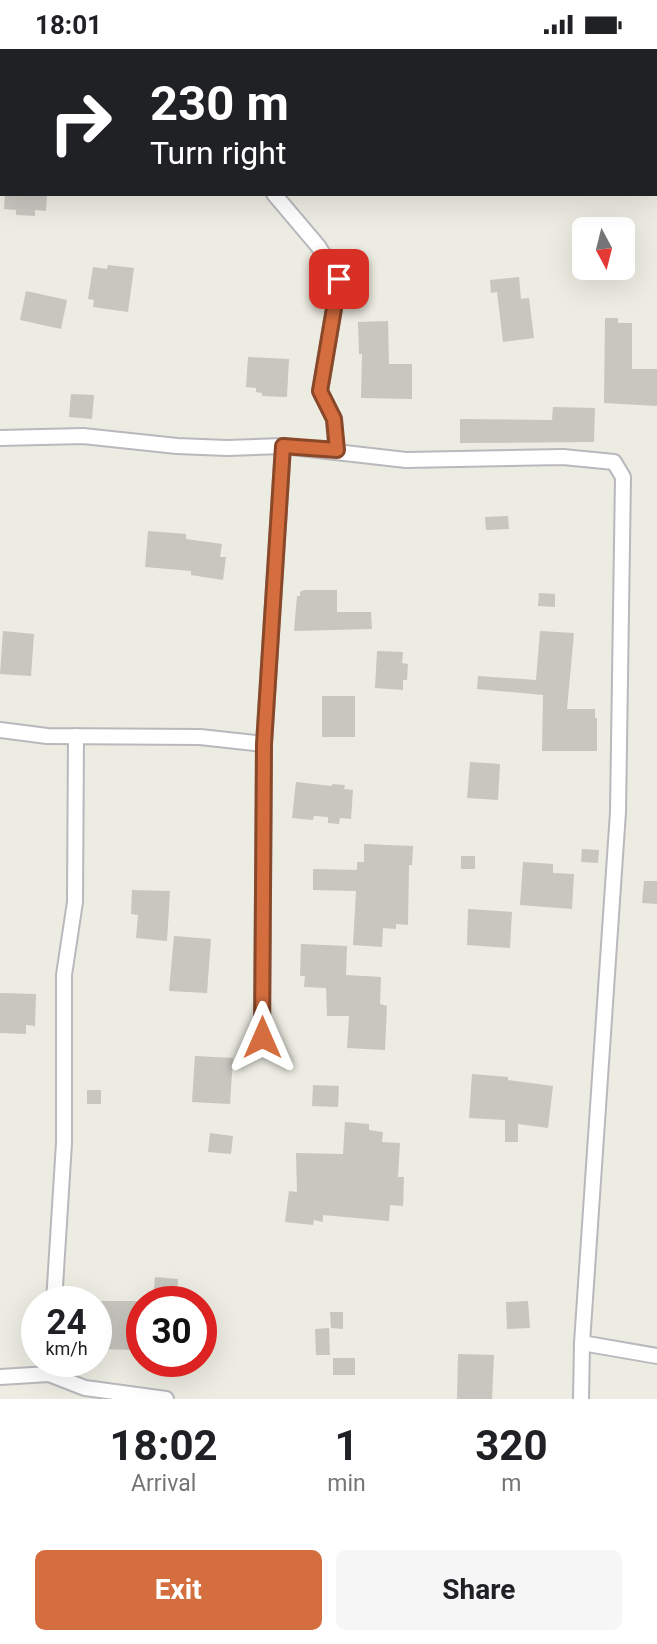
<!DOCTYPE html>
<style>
body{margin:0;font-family:Roboto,sans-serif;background:#f6f6f6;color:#202124;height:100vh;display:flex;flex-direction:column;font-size:26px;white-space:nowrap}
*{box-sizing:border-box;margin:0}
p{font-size:23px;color:#757577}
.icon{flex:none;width:38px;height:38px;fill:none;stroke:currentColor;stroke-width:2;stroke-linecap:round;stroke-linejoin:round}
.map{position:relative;height:1350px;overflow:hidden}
.panel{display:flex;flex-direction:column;background:#fff;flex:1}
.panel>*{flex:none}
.hud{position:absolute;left:0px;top:0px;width:658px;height:147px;box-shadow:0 7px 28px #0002;background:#202124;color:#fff;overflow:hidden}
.needle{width:46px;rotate:173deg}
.buttons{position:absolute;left:572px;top:168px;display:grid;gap:14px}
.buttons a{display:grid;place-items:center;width:63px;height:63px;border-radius:10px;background:#fff;box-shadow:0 7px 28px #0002;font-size:35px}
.speed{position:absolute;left:21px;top:1237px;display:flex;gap:14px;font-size:35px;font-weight:700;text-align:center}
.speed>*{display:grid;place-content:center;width:91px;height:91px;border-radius:50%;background:#fff;box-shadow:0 7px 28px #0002;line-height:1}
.speed small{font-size:18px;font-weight:400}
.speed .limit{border:10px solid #d22;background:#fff;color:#111}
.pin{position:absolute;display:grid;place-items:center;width:60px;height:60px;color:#fff;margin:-30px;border-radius:14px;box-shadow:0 4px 10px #0006}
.me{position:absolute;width:77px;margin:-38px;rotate:0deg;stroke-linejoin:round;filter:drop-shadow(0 0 5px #0008)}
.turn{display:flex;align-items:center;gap:24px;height:147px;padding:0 35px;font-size:32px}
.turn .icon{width:91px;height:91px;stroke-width:2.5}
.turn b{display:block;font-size:49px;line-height:60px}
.eta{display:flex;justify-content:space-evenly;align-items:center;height:119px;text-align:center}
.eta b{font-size:42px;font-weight:700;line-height:49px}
.primary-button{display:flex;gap:14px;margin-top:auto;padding:14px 35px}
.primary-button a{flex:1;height:80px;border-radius:10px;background:#d56e3f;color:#fff;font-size:28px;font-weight:700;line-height:80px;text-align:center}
.primary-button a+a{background:#f6f6f6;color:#202124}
.status{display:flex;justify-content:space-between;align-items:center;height:49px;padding:0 35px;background:#fff;direction:ltr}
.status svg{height:19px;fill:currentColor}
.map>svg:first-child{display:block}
.building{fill:#c7c6bf}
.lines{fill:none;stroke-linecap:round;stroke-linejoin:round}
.minor-casing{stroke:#b8b8bd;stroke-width:18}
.minor{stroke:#fff;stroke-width:14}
.route-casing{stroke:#8a4829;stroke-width:18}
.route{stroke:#d56e3f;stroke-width:12}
</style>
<div class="status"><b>18:01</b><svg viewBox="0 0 49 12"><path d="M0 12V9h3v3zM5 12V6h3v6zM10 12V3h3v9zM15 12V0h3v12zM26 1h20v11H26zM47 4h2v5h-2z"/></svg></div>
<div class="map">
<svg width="657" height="1350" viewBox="0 0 657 1350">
<rect width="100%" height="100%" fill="#ecece2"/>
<g class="building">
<polygon points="5,145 47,145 46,162 35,161 35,167 16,166 16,161 4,160"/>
<polygon points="108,216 134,219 128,263 93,258 94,251 88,250 93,218 107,220"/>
<polygon points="519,228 521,250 529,249 534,289 503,293 497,243 491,244 490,231"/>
<polygon points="26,242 67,251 61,280 20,271"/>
<polygon points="605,269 618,269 618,274 632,274 632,320 657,320 657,357 604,354"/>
<polygon points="388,272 389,315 412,315 412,350 361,349 362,305 359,305 358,273"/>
<polygon points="248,308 289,310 287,348 262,347 262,344 256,343 256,339 246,338"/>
<polygon points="71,345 94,346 92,370 69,368"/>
<polygon points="553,358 595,359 594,393 460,394 460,370 552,371"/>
<polygon points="508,467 509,480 486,481 485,468"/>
<polygon points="148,482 186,485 186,490 222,495 220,508 226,508 223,531 191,526 191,522 145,518"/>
<polygon points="304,541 337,541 337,563 371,563 372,580 294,582 297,547 300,547 300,543"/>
<polygon points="539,544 555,545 555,558 538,557"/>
<polygon points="3,582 34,585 31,627 0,625"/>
<polygon points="540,582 574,584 567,660 595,660 595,669 597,669 597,702 542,702 543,646 477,640 478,627 536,631"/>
<polygon points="377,602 403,603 402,614 408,615 407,631 403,631 403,641 375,639"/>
<rect x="322" y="647" width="33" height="41"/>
<polygon points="470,713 500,715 498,751 467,749"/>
<polygon points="296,733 332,737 332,735 345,736 344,740 353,741 351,770 340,769 339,775 328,774 328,768 314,767 313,771 292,769"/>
<polygon points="364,795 413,797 412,816 409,816 408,876 396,875 396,880 383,879 382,898 353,896 356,842 313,841 313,820 357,821 357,813 364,813"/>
<polygon points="582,800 599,801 598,814 581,813"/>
<rect x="461" y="807" width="14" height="13"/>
<polygon points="523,813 553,815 553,824 574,825 572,860 520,856"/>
<polygon points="644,832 657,832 657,855 642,854"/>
<polygon points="132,841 170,842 167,892 136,889 138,866 131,865"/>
<polygon points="468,860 512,863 510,899 467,896"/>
<polygon points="174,887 211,890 207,944 169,942"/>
<polygon points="301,895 347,897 346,926 381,928 380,955 387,957 385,1001 347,999 349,967 327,967 326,939 304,938 305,927 300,927"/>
<polygon points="0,944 36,945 35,977 26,976 26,985 0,984"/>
<polygon points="195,1007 233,1009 230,1055 192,1053"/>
<polygon points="472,1025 508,1028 508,1031 553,1037 548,1079 518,1075 518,1093 505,1093 505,1071 469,1069"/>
<polygon points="313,1036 339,1037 338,1058 312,1057"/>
<rect x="87" y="1041" width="14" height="14"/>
<polygon points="345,1073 369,1075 369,1081 383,1083 382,1093 400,1094 398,1128 404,1128 403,1157 390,1156 389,1172 323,1166 323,1173 314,1171 313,1176 285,1173 289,1142 297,1143 296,1104 343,1105"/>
<polygon points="210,1084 233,1087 231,1105 208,1103"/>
<polygon points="155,1228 178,1230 177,1253 153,1253"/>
<polygon points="96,1252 139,1252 137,1301 96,1300"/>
<polygon points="528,1252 530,1279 507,1280 506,1253"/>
<polygon points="330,1263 343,1263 343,1280 331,1279"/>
<polygon points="329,1279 330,1306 316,1306 315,1280"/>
<polygon points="458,1305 494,1306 492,1350 457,1350"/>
<rect x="333" y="1309" width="22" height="17"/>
</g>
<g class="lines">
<defs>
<g id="minor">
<polyline points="143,0 160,2"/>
<polyline points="34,2 36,0"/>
<polyline points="0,51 2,49"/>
<polyline points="274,145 318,197 339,230 320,342 334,370 336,401"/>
<polyline points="0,389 83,387 177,397 227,399 283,397 406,411 563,408 614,413 623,428 618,763 582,1294 581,1350"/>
<polyline points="0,681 47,687 200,688 264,695"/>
<polyline points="262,988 264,695 283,397"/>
<polyline points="54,1253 64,1094 64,926 75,853 76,687"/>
<polyline points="582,1294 657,1307"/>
<polyline points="0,1328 49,1325 85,1339 166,1350"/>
</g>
</defs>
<use href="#minor" class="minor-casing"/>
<use href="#minor" class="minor"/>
</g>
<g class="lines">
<defs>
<polyline id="route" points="262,988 264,695 283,397 337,401 334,370 320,342 339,230"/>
</defs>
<use href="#route" class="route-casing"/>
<use href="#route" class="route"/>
</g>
</svg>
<div class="buttons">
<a><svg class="needle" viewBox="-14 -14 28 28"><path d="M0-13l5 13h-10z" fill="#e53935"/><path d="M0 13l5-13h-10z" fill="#757577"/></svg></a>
</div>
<div class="speed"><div>24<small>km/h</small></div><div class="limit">30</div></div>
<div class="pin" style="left:339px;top:230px;background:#d93025"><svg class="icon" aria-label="arrive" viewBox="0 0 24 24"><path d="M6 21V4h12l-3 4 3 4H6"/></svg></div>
<svg class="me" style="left:262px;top:988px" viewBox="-20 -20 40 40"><path d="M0-17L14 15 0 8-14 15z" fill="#d56e3f" stroke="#fff" stroke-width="4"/></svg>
<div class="hud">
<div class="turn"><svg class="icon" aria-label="right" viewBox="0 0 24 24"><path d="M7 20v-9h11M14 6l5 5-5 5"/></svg><div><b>230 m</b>Turn right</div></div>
</div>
</div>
<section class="panel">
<div class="eta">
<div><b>18:02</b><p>Arrival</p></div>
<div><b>1</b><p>min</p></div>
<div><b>320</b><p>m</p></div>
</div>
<div class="primary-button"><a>Exit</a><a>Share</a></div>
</section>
